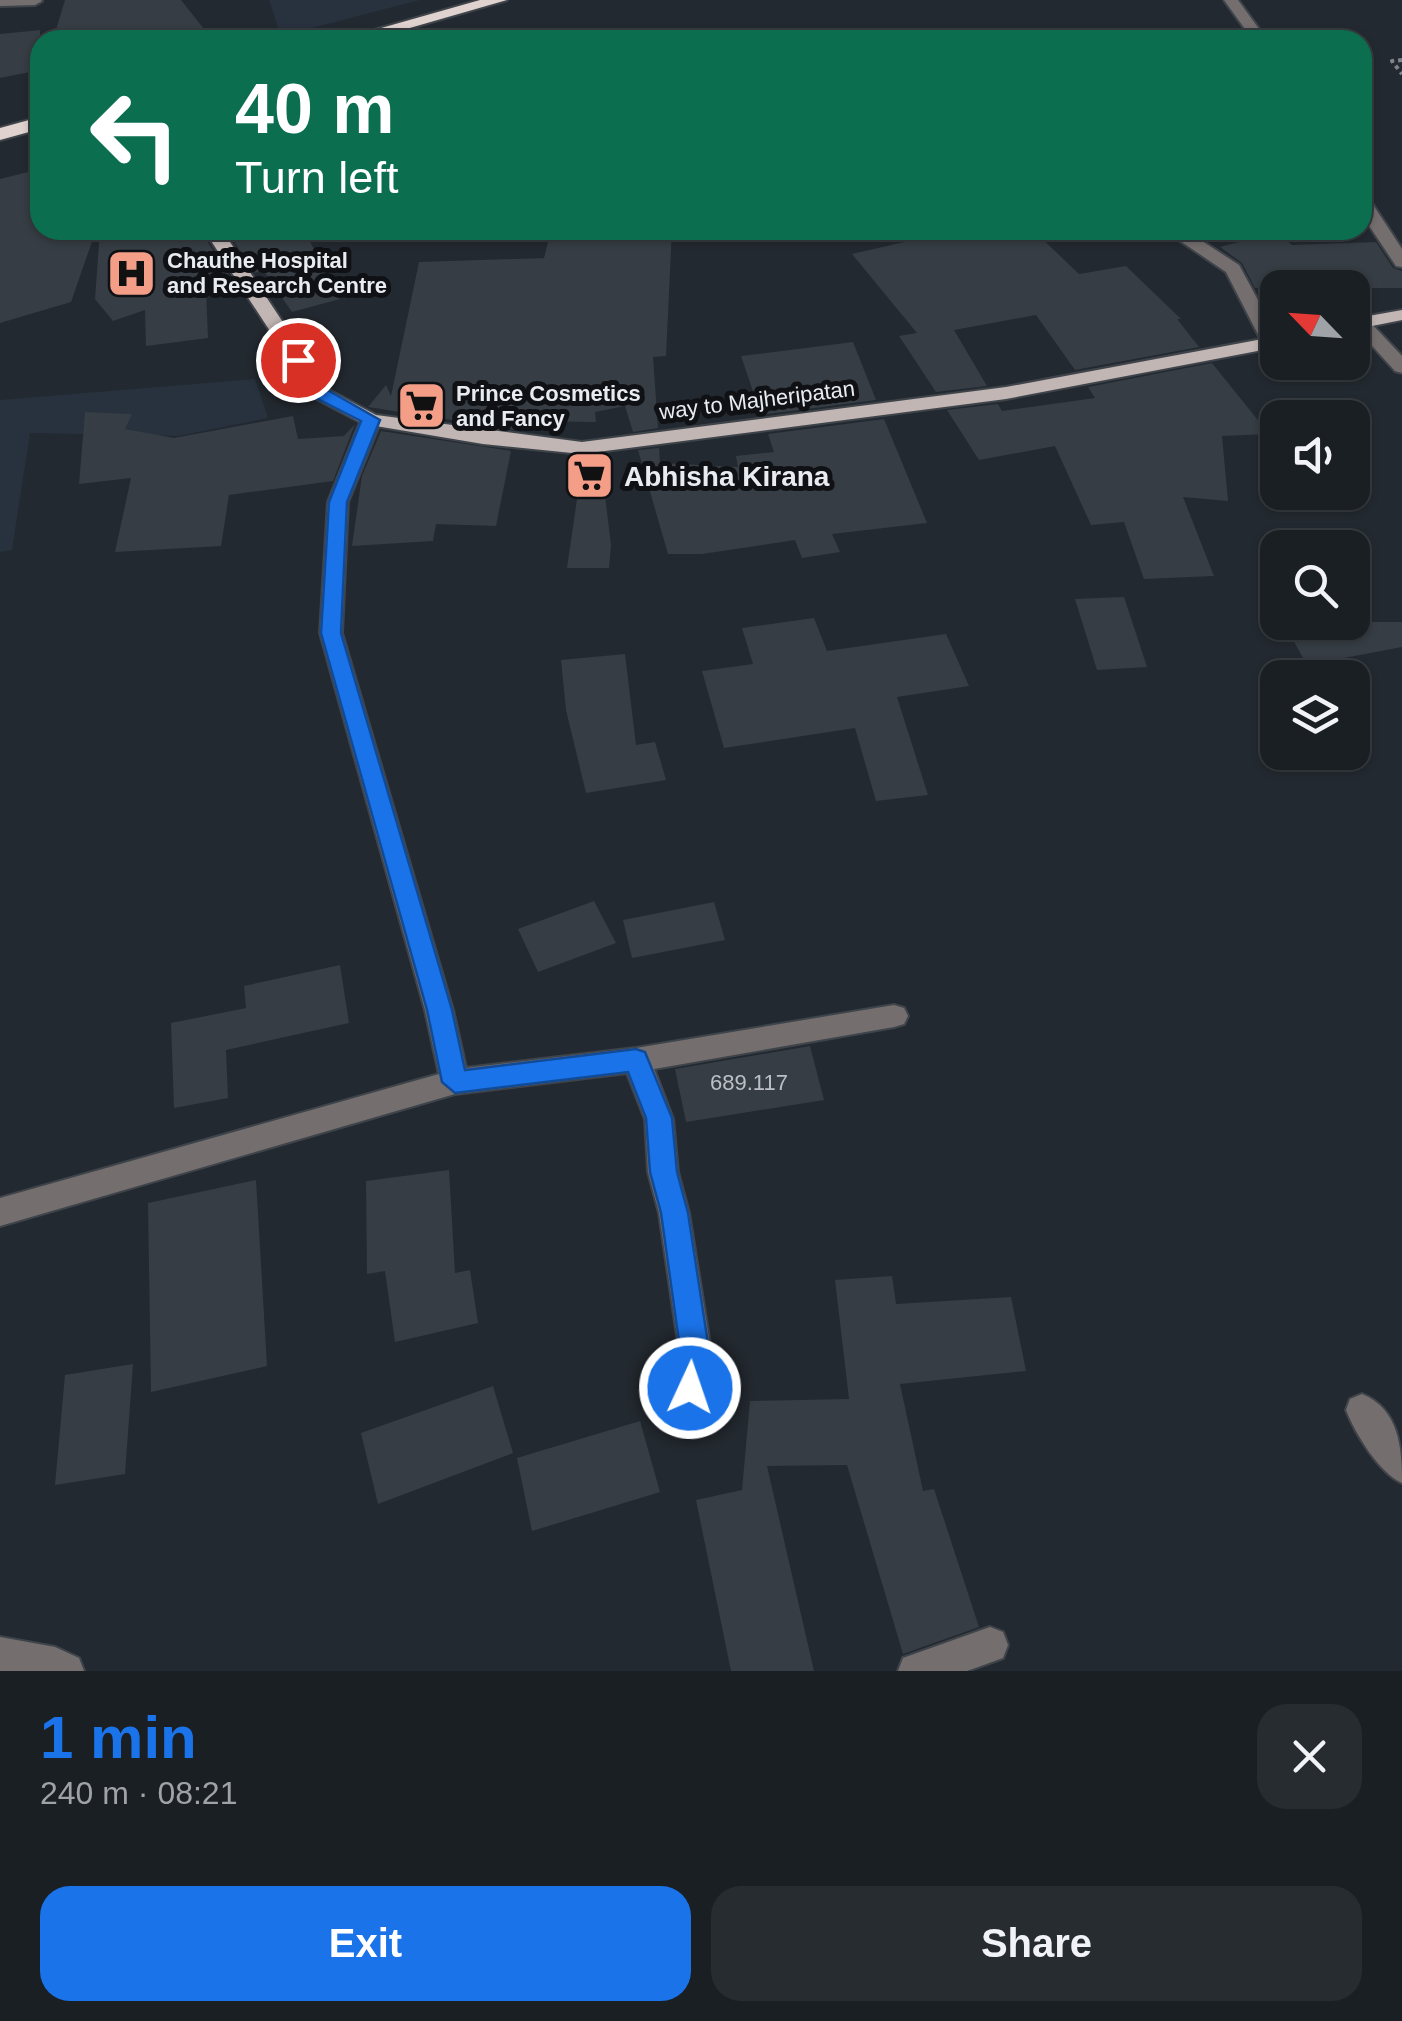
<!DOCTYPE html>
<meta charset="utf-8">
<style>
body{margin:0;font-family:Arial,sans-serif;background:#272c31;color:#f1f3f6;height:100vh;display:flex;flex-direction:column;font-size:38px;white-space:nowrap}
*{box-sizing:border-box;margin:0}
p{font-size:32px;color:#9fa2a6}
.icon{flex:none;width:55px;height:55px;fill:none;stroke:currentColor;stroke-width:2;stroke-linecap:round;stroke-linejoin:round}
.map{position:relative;height:1671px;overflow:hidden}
.side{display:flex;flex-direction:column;background:#1a1f24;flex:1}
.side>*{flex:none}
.guide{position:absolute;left:30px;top:30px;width:1342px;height:210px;border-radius:30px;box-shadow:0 2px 8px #0004,0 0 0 2px #383d41;background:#0b6e4f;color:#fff;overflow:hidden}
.needle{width:65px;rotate:295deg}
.buttons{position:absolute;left:1260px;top:270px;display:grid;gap:20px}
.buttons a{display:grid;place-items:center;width:110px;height:110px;border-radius:20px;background:#1a1f24;box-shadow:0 2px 8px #0004,0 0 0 2px #383d41;font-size:50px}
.pin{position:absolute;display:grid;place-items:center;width:85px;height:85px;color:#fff;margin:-42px;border:5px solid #fff;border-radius:50%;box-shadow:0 2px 10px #0007}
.me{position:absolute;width:110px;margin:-55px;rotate:3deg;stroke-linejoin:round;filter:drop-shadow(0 0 8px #0008)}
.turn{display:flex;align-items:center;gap:35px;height:210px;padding:0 40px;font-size:45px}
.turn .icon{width:130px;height:130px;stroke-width:2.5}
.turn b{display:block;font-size:70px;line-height:85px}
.round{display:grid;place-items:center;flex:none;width:105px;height:105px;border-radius:30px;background:#272c31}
.headline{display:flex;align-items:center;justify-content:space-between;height:170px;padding:0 40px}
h1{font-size:60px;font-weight:700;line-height:75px;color:#1a73e8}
.primary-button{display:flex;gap:20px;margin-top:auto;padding:20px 40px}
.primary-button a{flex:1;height:115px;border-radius:30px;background:#1a73e8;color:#fff;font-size:40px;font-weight:700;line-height:115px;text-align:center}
.primary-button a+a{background:#272c31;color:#f1f3f6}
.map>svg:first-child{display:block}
.built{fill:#28313e}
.building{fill:#363d44}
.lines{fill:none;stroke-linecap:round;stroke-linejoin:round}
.minor-casing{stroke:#3f444b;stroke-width:4}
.major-casing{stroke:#3f444b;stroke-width:4}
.highway-casing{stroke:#3f444b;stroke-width:4}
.path{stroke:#7f848a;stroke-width:4;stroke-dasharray:4 4;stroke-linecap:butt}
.minor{fill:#746f6e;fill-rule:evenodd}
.major{fill:#c1b6b3;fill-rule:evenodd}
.highway{fill:#e0d2ce;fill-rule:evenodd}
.route{fill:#1a73e8;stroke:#114b97;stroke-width:2.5}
.labels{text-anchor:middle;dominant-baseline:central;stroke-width:10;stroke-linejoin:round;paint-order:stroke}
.far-poi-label{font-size:22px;font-weight:bold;fill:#e8ecf1;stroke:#0f1115;text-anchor:start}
.far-street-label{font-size:22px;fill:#e8ecf1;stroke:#0f1115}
.number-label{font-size:22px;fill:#bcc0c6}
.poi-label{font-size:28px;font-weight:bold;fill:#e8ecf1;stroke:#0f1115;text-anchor:start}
</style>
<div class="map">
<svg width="1402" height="1671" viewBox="0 0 1402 1671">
<rect width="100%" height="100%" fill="#232930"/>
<g class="built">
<polygon points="269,0 420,0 281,36"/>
<polygon points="255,379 268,418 178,436 30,433 12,550 0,552 0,400"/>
</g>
<g class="building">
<polygon points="65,0 181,0 204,29 152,40 53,40"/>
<polygon points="40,30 40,70 0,78 0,34"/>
<polygon points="40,169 40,230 96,230 71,302 0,323 0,179"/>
<polygon points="100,230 200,230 232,280 206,290 208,338 146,346 145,310 113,321 95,299"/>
<polygon points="226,230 304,230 340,299 292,312 263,270 255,273"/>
<polygon points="551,230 672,230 666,356 653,357 658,428 633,432 625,406 595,412 596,422 517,421 516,430 368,407 386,385 391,396 419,262 544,258"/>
<polygon points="908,230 1033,230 1079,274 1126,266 1181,319 1177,319 1199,347 1075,370 1036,315 954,330 987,386 936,392 899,336 917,333 852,254 917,239"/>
<polygon points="1276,232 1292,245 1376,242 1393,268 1402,271 1402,288 1255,288 1242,263 1220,247"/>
<polygon points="853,342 876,400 761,415 741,356"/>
<polygon points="1212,363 1269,434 1222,436 1228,501 1183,497 1214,576 1144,579 1124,522 1091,525 1055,446 979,460 947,410 998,404 1002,411 1095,398 1088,387"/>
<polygon points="85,412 132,414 125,429 174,438 293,416 298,439 344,436 355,424 333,481 229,495 221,546 115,552 131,478 79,484"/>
<polygon points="884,419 927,523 832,534 840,552 802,558 795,540 702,554 668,554 638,450 659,448 660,463 738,467 736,456 774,452 768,434"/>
<polygon points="381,431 511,451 496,526 436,524 433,541 352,546 362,476"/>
<polygon points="600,455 611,545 609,568 567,568 583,458"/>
<polygon points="1124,597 1147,667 1097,670 1075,599"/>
<polygon points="814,618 827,651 946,634 969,686 897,697 928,795 876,801 855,728 724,748 702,671 753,664 742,628"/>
<polygon points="1283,622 1402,622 1402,647 1307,665"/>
<polygon points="625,654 636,745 655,742 666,780 586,793 566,710 561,660"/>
<polygon points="594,901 616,943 538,972 518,929"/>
<polygon points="714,902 725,940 632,958 623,920"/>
<polygon points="340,965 349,1023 226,1050 228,1098 174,1108 171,1023 246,1008 244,986"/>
<polygon points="810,1046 824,1100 686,1122 675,1069"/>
<polygon points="449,1170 455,1273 470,1270 478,1323 395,1342 385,1271 367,1274 366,1181"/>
<polygon points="256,1180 267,1366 151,1392 148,1203"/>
<polygon points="892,1276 896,1304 1011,1297 1026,1371 900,1384 923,1491 934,1489 979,1627 903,1654 847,1465 767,1466 814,1671 731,1671 696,1500 742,1490 750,1401 849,1399 835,1280"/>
<polygon points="133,1364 125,1474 55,1485 65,1375"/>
<polygon points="493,1386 513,1453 378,1504 361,1433"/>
<polygon points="640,1421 660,1492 532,1531 517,1458"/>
</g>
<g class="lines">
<defs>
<g id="minor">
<polygon points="0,0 41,0 42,1 35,5 0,6"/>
<polygon points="1224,0 1238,0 1267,40 1253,40"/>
<polygon points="1362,196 1368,197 1402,249 1402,267 1396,266 1362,215"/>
<polygon points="1164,230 1185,230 1239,265 1278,337 1278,346 1264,346 1226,272"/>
<polygon points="1361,318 1367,319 1402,356 1402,373 1395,371 1355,327 1352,322"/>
<polygon points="371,414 381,420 348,502 342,633 453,1010 466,1068 636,1048 894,1005 904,1008 908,1016 904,1024 894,1027 654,1069 673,1119 678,1172 689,1213 713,1363 696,1425 684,1429 672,1425 668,1413 681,1363 659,1213 648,1172 645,1119 627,1073 455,1094 0,1226 0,1198 439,1074 425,1010 320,633 328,502 361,420"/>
<path d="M1362,1394C1399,1409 1402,1448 1402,1483C1379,1473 1355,1433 1346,1410L1350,1399Z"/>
<polygon points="990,1627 1003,1632 1008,1645 1003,1658 967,1671 898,1671 903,1658"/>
<polygon points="0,1637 55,1647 79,1658 84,1671 0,1671"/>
</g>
<g id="major">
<polygon points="204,230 222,230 327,389 376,415 582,442 1006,387 1278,336 1278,347 1006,399 582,454 483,444 364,424 313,397"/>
<polygon points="1402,310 1402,320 1352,330 1352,319"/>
</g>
<g id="highway">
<polygon points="480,0 507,0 368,40 339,40"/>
<polygon points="40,117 40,129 0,140 0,128"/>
</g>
</defs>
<use href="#minor" class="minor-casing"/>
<use href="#major" class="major-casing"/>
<use href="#highway" class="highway-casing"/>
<polyline class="path" points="1402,60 1392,61 1402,74"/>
<use href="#minor" class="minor"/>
<use href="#major" class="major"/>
<use href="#highway" class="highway"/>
</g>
<polygon class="route" points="292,357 305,357 326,389 380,420 347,502 341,633 452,1010 465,1070 636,1049 645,1052 672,1118 677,1172 688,1213 711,1363 701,1398 690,1402 680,1398 676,1388 682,1363 661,1213 650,1172 646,1118 628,1072 455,1093 442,1082 427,1010 321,633 329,502 361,421 314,397 290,360"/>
<defs>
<symbol id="hospital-square" viewBox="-11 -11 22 22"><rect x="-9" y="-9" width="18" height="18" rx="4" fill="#f49e88" stroke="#0f1115"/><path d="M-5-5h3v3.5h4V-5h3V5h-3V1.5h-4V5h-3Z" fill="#111"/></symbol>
<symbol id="supermarket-square" viewBox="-11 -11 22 22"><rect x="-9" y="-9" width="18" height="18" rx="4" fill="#f49e88" stroke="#0f1115"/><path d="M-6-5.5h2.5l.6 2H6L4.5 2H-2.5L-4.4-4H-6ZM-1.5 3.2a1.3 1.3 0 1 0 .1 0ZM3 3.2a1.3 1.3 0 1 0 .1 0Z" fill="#111"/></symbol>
</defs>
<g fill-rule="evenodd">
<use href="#hospital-square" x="104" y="246" width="55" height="55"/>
<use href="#supermarket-square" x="394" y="378" width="55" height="55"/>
<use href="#supermarket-square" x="562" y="448" width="55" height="55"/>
</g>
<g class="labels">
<g class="far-poi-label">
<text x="167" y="260">Chauthe Hospital<tspan x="167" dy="25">and Research Centre</tspan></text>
<text x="456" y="393">Prince Cosmetics<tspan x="456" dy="25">and Fancy</tspan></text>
</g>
<g class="far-street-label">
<text transform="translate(757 400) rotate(-7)">way to Majheripatan</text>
</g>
<g class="number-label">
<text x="749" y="1082">689.117</text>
</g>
<g class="poi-label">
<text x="624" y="476">Abhisha Kirana</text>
</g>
</g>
</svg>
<div class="buttons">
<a><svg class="needle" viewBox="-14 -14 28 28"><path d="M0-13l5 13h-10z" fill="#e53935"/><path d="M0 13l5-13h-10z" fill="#9fa2a6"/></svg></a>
<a><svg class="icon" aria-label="sound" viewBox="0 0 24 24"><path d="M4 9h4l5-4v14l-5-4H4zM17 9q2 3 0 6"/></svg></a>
<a><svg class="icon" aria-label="search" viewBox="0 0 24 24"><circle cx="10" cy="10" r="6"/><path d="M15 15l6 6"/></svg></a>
<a><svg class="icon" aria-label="layers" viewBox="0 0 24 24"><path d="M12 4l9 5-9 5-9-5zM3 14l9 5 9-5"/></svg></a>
</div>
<div class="pin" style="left:298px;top:360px;background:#d93025"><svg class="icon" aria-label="arrive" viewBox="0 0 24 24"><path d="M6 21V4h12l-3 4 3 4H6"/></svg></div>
<svg class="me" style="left:690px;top:1388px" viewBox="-20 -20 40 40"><circle r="17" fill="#1a73e8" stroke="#fff" stroke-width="3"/><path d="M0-11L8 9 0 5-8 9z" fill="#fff"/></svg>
<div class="guide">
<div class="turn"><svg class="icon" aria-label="left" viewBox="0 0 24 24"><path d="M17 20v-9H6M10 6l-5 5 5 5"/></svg><div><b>40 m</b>Turn left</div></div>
</div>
</div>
<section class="side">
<div class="headline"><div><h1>1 min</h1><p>240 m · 08:21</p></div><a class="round"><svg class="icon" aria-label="close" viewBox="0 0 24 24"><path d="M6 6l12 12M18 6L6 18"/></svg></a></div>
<div class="primary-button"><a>Exit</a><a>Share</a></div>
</section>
